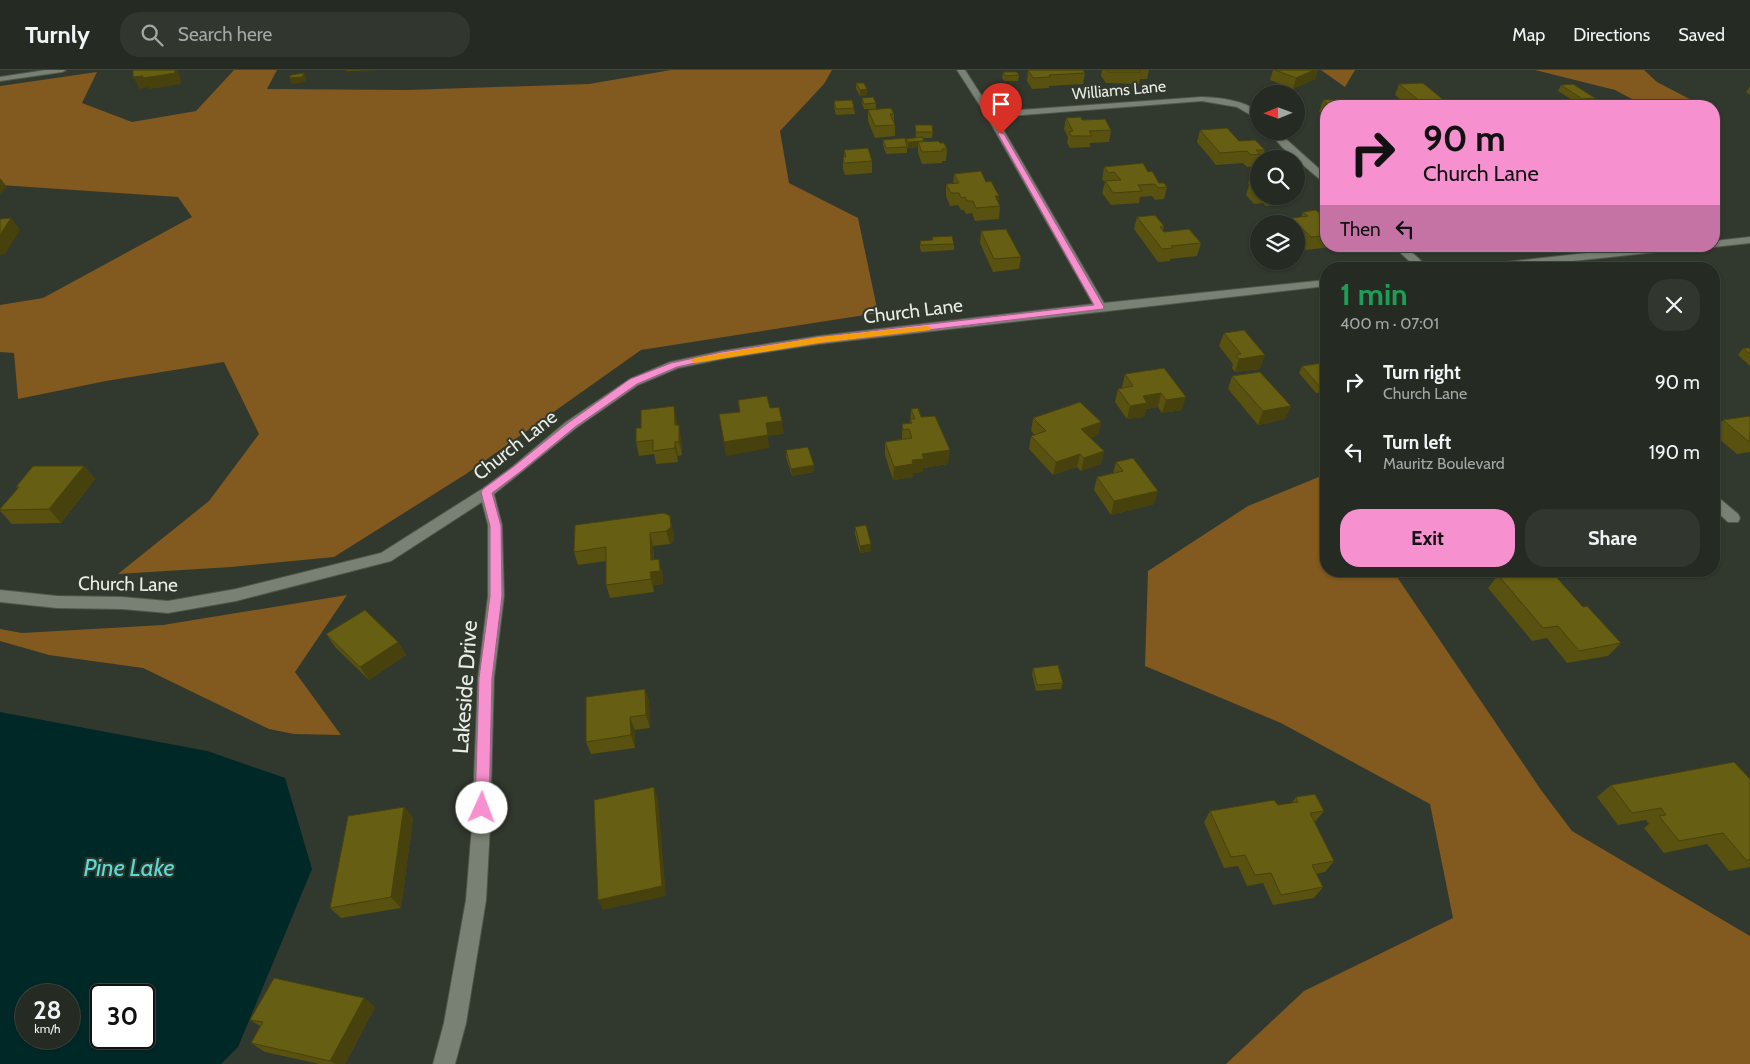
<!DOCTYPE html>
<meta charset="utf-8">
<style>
body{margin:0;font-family:Cabin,sans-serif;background:#31362f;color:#f1f3f6;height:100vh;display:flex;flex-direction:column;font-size:19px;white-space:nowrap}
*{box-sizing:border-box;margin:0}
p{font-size:16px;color:#a3a7a5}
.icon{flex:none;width:28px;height:28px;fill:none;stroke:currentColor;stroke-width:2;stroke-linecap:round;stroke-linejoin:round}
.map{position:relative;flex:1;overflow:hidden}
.sheet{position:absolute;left:1320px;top:192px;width:400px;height:315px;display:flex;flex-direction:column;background:#252a22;border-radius:20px;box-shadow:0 1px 4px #0004,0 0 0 1px #424640}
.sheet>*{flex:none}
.guide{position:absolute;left:1320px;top:30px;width:400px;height:152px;border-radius:20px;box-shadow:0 1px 4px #0004,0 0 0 1px #424640;background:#f790cf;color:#111;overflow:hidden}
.needle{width:32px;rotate:269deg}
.fabs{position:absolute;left:1250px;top:15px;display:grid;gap:10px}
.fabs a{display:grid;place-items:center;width:55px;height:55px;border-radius:50%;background:#252a22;box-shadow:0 1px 4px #0004,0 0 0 1px #424640;font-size:25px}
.speed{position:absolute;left:15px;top:914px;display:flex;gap:10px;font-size:25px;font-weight:700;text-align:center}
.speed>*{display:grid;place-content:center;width:65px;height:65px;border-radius:50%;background:#252a22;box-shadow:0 1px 4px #0004,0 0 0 1px #424640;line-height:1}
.speed small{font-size:12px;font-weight:400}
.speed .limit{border:2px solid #111;border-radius:8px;background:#fff;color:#111}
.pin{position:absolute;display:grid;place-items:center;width:42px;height:42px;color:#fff;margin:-51px -21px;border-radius:50% 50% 50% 0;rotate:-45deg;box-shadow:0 0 5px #0007}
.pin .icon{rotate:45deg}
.me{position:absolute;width:55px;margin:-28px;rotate:2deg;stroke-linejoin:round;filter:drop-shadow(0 0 4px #0008)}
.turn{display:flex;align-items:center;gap:18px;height:105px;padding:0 20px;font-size:22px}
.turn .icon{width:65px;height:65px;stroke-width:2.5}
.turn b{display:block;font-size:35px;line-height:42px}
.then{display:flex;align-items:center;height:48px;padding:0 20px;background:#0003;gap:10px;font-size:19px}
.round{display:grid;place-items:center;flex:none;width:52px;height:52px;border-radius:20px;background:#31362f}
.overview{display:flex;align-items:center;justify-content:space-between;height:85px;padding:0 20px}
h1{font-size:30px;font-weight:700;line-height:38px;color:#1e9e55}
.action{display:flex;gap:10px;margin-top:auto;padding:10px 20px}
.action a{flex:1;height:58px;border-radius:20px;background:#f790cf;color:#111;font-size:20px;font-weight:700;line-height:58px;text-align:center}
.action a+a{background:#31362f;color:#f1f3f6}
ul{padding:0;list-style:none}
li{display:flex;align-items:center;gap:15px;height:70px;padding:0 20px}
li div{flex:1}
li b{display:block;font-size:19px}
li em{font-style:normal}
header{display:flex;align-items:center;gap:30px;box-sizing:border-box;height:70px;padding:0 25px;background:#252a22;border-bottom:1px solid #424640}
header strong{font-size:24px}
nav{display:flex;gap:28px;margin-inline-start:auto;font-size:18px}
.search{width:350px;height:45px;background:#31362f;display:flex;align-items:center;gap:12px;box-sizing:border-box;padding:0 18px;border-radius:20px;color:#a3a7a5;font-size:19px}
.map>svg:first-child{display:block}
.forest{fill:#82591e}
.water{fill:#002827;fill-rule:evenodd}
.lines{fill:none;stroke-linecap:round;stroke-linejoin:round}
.minor-casing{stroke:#4f554b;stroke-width:2}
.minor{fill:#798174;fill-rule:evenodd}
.wall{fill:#585110}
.shaded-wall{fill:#47420d}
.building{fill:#665e13;stroke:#47420d}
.route{fill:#f790cf;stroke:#a15e87}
.slow{fill:#f59e0b}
.labels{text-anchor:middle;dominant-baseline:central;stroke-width:4;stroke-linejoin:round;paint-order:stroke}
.far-street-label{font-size:16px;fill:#e9ede6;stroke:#31382d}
.street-label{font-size:19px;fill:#e9ede6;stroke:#31382d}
.near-street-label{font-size:22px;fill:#e9ede6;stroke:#31382d}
.near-water-label{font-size:24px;font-style:italic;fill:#57dcd7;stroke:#31382d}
</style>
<header>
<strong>Turnly</strong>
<div class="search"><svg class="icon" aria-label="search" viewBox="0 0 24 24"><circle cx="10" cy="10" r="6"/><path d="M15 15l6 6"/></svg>Search here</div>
<nav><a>Map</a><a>Directions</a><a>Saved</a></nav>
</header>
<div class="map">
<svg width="1750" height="994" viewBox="0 0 1750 994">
<rect width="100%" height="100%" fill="#31382d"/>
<g class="forest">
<polygon points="234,0 277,0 267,19 408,20 589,14 671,0 832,0 824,14 780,61 789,113 858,148 878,243 641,280 466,404 334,487 231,497 118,504 209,431 259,364 224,292 106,311 18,329 14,283 0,282 0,235 43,228 192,147 178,127 0,115 0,16 97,2 82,33 132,52 196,41"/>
<polygon points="1321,0 1355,0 1345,17"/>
<polygon points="1535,0 1644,0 1657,12 1703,36 1645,36 1615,20"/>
<polygon points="1326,404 1326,501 1393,501 1541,720 1572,761 1750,866 1750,994 1226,994 1304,921 1453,848 1430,734 1281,653 1145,596 1148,501 1248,436"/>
<polygon points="347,525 295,602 341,665 294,664 269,659 143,598 49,585 0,571 0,559 22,563 163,555"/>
</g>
<path class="water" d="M0,642L207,681L285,708L312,799L238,977L221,994H0ZM26,925H69V968H26ZM101,925H144V968H101Z"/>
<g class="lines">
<defs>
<g id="minor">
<polygon points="46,0 66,0 62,2 0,11 0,7"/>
<path d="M957,0H965L992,42L1202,27C1222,28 1243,30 1259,42V50L1237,37L1202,31L996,47L1104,233L1326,210V216L819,274L722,289L678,298L638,315L576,358L494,424L502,455L504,526L494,608L490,756L486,830L466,953L455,994H433L444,953L466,830L472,756L478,608L488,526V455L482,432L391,491L236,531L168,543L122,539L57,538L0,532V520L57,526L122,527L168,531L236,519L381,483L482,419L512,397L566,352L630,309L670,292L722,281L819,266L1093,234L986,45Z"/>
<polygon points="1268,61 1277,61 1326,105 1326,113 1323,112 1283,78"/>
<polygon points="1750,167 1750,173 1714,177 1711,176 1714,176 1714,171"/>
<polygon points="1393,176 1405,176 1430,199 1418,199"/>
<polygon points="1650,176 1690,176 1685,179 1498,199 1465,199 1470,196"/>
<polygon points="1714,426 1719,428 1738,444 1740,448 1738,452 1728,452 1714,439"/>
</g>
</defs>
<use href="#minor" class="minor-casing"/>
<use href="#minor" class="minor"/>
</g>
<g class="wall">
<polygon points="346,0 381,0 346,1"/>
<polygon points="1028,0 1085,3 1083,14 1049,16 1049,18 1032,19 1027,11"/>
<polygon points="1102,0 1149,0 1147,9 1140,9 1139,14 1106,13 1101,6"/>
<polygon points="1273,0 1318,0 1315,9 1293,19 1270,10"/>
<polygon points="1003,2 1019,5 1018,11 1004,11 1002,8"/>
<polygon points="856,13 867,19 867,25 860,26 856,19"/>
<polygon points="1399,14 1446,32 1445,36 1408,36 1395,25"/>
<polygon points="1561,15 1595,28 1592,34 1579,34 1558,21"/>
<polygon points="1750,16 1750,25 1746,22"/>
<polygon points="862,28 876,33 876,39 864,39 862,33"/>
<polygon points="1323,30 1353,36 1326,36 1326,48 1319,42"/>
<polygon points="834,31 854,38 855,44 836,45 834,37"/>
<polygon points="868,40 894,44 894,52 895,55 895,66 875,68 868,51"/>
<polygon points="1066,48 1082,50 1111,60 1109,72 1090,73 1090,77 1070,78 1067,73 1068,67 1064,59"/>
<polygon points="915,55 933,62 932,68 922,68 924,71 940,73 947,79 946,91 942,91 942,93 922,94 918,83 918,77 908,78 907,77 907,83 886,84 883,75 883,70 906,73 906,69 916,68"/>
<polygon points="1200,60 1239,71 1265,80 1262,89 1259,89 1259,92 1258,92 1256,96 1247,97 1243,93 1216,95 1197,72"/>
<polygon points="844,80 872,91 872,103 845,105 843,99 843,87 844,87"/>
<polygon points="1104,97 1148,102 1159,113 1167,117 1164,129 1155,130 1152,126 1140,127 1139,133 1111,135 1102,123 1105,112 1102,109"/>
<polygon points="1252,101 1259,101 1259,126 1289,126 1286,134 1266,136 1263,133 1254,134 1246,125 1249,115 1248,113"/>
<polygon points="954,104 986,112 999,126 998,132 1000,136 999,149 975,151 972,143 966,144 964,140 961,140 958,135 950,136 946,126 946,114 953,114"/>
<polygon points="1326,137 1326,176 1330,176 1330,177 1306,180 1296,169 1296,154 1290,154 1292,148 1301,147 1303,142 1319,143 1321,138"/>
<polygon points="1137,147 1164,156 1163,161 1201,173 1197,186 1170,189 1170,191 1158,192 1134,159"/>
<polygon points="981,161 1021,187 1019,199 993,202 980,173"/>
<polygon points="932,167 954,174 954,180 921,182 920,177 920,171 932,170"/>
<polygon points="1224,263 1260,299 1235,302 1232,298 1233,294 1219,276"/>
<polygon points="1743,278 1750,278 1750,296 1738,285"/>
<polygon points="1302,296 1326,298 1326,322 1316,323 1299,303"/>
<polygon points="1164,298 1182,340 1162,343 1158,337 1146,339 1144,347 1127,349 1115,332 1118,319 1122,318 1122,317 1125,304"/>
<polygon points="1232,306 1291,336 1285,349 1258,355 1228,319"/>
<polygon points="674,336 677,355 681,368 682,385 678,386 678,392 656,394 654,384 639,386 636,372 641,358"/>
<polygon points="911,339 921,347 948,394 923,398 923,402 913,403 913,407 893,410 885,385 885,372 902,369 902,354 910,353"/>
<polygon points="1750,346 1750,382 1737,384 1714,365 1714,360 1723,350"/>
<polygon points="1033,348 1101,352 1098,365 1090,368 1104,381 1101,394 1081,401 1077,397 1053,405 1029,379 1031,366 1035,365 1031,361"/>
<polygon points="786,380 814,395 814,402 792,406 786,387"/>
<polygon points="1116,392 1154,434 1111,445 1094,420 1097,407 1113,403"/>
<polygon points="84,396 95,409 61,453 12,454 0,441 0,439 18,418 16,417"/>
<polygon points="575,455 673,460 674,470 670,474 653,476 654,489 662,502 663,514 654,515 654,522 610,528 606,515 606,491 578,495 574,482"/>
<polygon points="855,457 871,474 871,481 860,483 855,464"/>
<polygon points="1498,505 1583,537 1621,573 1608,586 1567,593 1547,568 1532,571 1488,518"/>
<polygon points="326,564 398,572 406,585 369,610 335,577"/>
<polygon points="1033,598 1063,613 1061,619 1036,621 1032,604"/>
<polygon points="645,619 649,631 650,658 635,660 635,678 591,684 586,672"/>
<polygon points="1750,709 1750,797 1729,801 1707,774 1664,783 1644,758 1649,754 1646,750 1618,755 1597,727 1611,715"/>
<polygon points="1296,727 1324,741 1314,753 1334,791 1325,802 1316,804 1323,817 1314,828 1273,835 1263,813 1247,816 1238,796 1224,798 1204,752 1210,741 1278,735 1292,733"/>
<polygon points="404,737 413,748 401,838 341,848 330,838"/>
<polygon points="364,928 375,937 345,994 319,994 265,982 251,973 260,956 250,950"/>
</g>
<g class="shaded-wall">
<polygon points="175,0 177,0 180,6 181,14 163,17 149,19 148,17 140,19 133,7"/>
<polygon points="1314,0 1318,0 1315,9 1293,19 1296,8"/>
<polygon points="304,3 306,9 305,12 292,14 289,8"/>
<polygon points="867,19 867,25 860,26 860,20"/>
<polygon points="924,71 918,72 918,77 908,78 908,72"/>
<polygon points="0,108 7,117 0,124"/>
<polygon points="995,126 999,126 997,136"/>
<polygon points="11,148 20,160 5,184 0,185 0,165"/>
<polygon points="1265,285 1260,299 1235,302 1239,289"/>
<polygon points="1161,323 1158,337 1146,339 1144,347 1127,349 1130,336 1143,326"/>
<polygon points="1186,327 1182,340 1162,343 1166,330"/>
<polygon points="674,336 677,350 678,368 675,355"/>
<polygon points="1291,336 1285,349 1258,355 1263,341"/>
<polygon points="782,351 784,364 768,366 769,378 726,386 724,372 766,353"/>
<polygon points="1101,352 1098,365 1079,372 1081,359"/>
<polygon points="679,355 681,368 682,385 679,372"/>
<polygon points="675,372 678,386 678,392 675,378"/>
<polygon points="950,380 948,394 923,398 923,402 913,403 913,407 893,410 894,397 922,384"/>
<polygon points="1104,381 1101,394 1081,401 1084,388"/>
<polygon points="1080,384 1077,397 1053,405 1056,392"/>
<polygon points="814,395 814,402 792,406 791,399"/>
<polygon points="84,396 95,409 61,453 49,439"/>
<polygon points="1158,421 1154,434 1111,445 1114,431"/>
<polygon points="670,446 673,460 674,470 670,474 666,461"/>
<polygon points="650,463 653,476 654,502 659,489 662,502 663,514 654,515 654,522 651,509 651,490"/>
<polygon points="871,474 871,481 860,483 860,476"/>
<polygon points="398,572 406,585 369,610 360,597"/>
<polygon points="645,619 649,631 650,658 646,645"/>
<polygon points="630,647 635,660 635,678 631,665"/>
<polygon points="654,717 658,729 666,826 603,840 598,830"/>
<polygon points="404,737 413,748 401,838 391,827"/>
<polygon points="364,928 375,937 345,994 335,994 330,991"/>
</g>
<g class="building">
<polygon points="133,0 175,0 175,3 157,6 143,8 143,6 133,7"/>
<polygon points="1028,0 1083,0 1085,3 1049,5 1050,7 1033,8"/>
<polygon points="1107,0 1139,0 1141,2 1108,2"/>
<polygon points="1275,0 1314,0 1296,8"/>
<polygon points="1003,2 1017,2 1019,5 1005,6"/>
<polygon points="304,3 302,7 289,8 291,5"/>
<polygon points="856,13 864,13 867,19 860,20"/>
<polygon points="1423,13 1446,32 1422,33 1399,14"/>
<polygon points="1573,14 1595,28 1582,29 1561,15"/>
<polygon points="873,27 876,33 864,34 862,28"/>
<polygon points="1343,29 1353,36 1330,36 1323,30"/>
<polygon points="852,30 854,38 836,39 834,31"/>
<polygon points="891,38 894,44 890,44 895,55 875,56 868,40"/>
<polygon points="1081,47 1082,50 1105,49 1111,60 1089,61 1092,66 1071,66 1069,62 1073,61 1066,48"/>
<polygon points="915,55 932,55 933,62 916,62"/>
<polygon points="1227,58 1239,71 1255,70 1265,80 1256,80 1260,84 1251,85 1247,81 1220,83 1200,60"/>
<polygon points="922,67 924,71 908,72 906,69"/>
<polygon points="905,68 907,77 886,78 883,70"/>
<polygon points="938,71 940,73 944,73 947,79 942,79 943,81 922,82 918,72"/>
<polygon points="868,78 872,91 844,93 843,87 846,87 844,80"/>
<polygon points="1143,93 1148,102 1152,101 1159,113 1164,113 1167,117 1158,118 1155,114 1138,115 1142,121 1113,123 1105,111 1121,110 1114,102 1109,103 1104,97"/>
<polygon points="981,101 986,112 991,111 999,126 995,126 1000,136 976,138 973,131 967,131 965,127 961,128 959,123 951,123 946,114 959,113 954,104"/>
<polygon points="1252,101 1259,101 1259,109"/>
<polygon points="1259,112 1259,121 1258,121 1250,113"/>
<polygon points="1326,137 1326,143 1321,138"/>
<polygon points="1316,140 1321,145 1326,145 1326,166 1311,167 1292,148 1308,146 1303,142"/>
<polygon points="1155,145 1164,156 1160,157 1164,162 1189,159 1201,173 1171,176 1173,178 1162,179 1137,147"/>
<polygon points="11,148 0,165 0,149"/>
<polygon points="1006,159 1021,187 994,189 981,161"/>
<polygon points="952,166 954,174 921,175 920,171 933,170 932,167"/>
<polygon points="1244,260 1265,285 1239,289 1236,285 1241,284 1224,263"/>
<polygon points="1743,278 1750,278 1750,284"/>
<polygon points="1322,293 1326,298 1326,315 1319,316 1302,296"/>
<polygon points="1164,298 1186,327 1166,330 1161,323 1143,326 1147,333 1130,336 1118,319 1133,316 1125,304"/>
<polygon points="1260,302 1291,336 1263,341 1232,306"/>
<polygon points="767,326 770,338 779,337 782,351 766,353 768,365 724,372 719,344 740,342 738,330"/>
<polygon points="1080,332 1101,352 1081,359 1104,381 1084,388 1080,384 1056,392 1031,366 1046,361 1033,348"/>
<polygon points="674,336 675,355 679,355 679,372 675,372 675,378 653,381 653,370 636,372 636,358 641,358 641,340"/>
<polygon points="918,338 921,347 935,346 950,380 922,384 924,389 912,390 913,394 894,397 885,372 912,368 909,359 903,360 902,354 912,353 910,349 915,349 911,339"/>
<polygon points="1750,346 1750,371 1748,371 1723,350"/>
<polygon points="808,377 814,395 791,399 786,380"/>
<polygon points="1133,388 1158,421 1114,431 1097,407 1123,401 1116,392"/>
<polygon points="33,396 84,396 49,439 0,440 0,439 19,417 16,417"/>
<polygon points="664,443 670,446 671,457 666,461 650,463 651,490 659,489 660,501 650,502 651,509 606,515 606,477 574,482 575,455"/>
<polygon points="866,455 871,474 860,476 855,457"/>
<polygon points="1524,501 1551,501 1583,537 1587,536 1621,573 1579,581 1558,556 1543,558 1498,505"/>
<polygon points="365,540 398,572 360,597 326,564"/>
<polygon points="1058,595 1063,613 1037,615 1033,598"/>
<polygon points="645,619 646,645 630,647 631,665 586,672 586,627"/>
<polygon points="1734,692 1750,709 1750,790 1746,790 1723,763 1679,771 1659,746 1666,745 1661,738 1632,743 1611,715"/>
<polygon points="654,717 662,816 598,830 594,730"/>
<polygon points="1315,724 1324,741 1310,743 1334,791 1312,795 1323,817 1281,825 1271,803 1255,805 1245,785 1231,787 1210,741 1274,730 1278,735 1298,732 1296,727"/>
<polygon points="404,737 391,827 330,838 348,746"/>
<polygon points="274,908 364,928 330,991 251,973 263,952 250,950"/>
</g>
<polygon class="route" points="999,62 1004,64 1104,237 1103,239 819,273 722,287 677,297 637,314 575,357 520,402 492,423 501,456 502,526 492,608 489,738 487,742 482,744 477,742 475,738 479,608 490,526 490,456 481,422 483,419 513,397 568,353 630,309 671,293 722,282 819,267 1094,235 998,64"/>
<polygon class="slow" points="927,256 932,258 930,260 819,273 695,293 690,290 695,288 819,267"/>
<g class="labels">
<g class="far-street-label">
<text transform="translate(1119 20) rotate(-5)">Williams Lane</text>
</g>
<g class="street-label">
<text transform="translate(913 241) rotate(-7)">Church Lane</text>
<text transform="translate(515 375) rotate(-38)">Church Lane</text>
<text transform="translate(128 514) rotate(1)">Church Lane</text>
</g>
<g class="near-street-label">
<text transform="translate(465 617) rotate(-86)">Lakeside Drive</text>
</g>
<g class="near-water-label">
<text x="129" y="797">Pine Lake</text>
</g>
</g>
</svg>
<div class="fabs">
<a><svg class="needle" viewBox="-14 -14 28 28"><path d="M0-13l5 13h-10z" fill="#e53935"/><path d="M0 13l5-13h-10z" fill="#a3a7a5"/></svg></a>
<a><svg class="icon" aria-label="search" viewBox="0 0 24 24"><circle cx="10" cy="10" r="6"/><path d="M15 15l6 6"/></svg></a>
<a><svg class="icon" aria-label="layers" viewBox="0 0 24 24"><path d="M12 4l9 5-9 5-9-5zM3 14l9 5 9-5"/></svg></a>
</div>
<div class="speed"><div>28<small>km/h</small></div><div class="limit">30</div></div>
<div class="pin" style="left:1001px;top:64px;background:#d93025"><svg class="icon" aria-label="arrive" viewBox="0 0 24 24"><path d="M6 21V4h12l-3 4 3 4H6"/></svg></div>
<svg class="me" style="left:482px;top:738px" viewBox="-20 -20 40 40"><circle r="19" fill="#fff"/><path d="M0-13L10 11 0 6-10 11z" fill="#f790cf"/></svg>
<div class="guide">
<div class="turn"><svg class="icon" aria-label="right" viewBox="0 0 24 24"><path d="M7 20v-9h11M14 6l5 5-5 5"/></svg><div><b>90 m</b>Church Lane</div></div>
<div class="then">Then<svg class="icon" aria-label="left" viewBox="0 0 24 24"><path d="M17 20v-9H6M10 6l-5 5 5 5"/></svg></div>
</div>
<section class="sheet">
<div class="overview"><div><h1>1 min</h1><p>400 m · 07:01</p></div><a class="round"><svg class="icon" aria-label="close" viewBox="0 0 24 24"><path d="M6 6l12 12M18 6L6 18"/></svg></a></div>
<ul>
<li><svg class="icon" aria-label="right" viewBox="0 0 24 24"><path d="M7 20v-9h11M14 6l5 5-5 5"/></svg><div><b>Turn right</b><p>Church Lane</p></div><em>90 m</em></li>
<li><svg class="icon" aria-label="left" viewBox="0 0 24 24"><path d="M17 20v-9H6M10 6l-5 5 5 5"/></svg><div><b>Turn left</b><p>Mauritz Boulevard</p></div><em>190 m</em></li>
</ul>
<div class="action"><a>Exit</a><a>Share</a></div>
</section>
</div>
